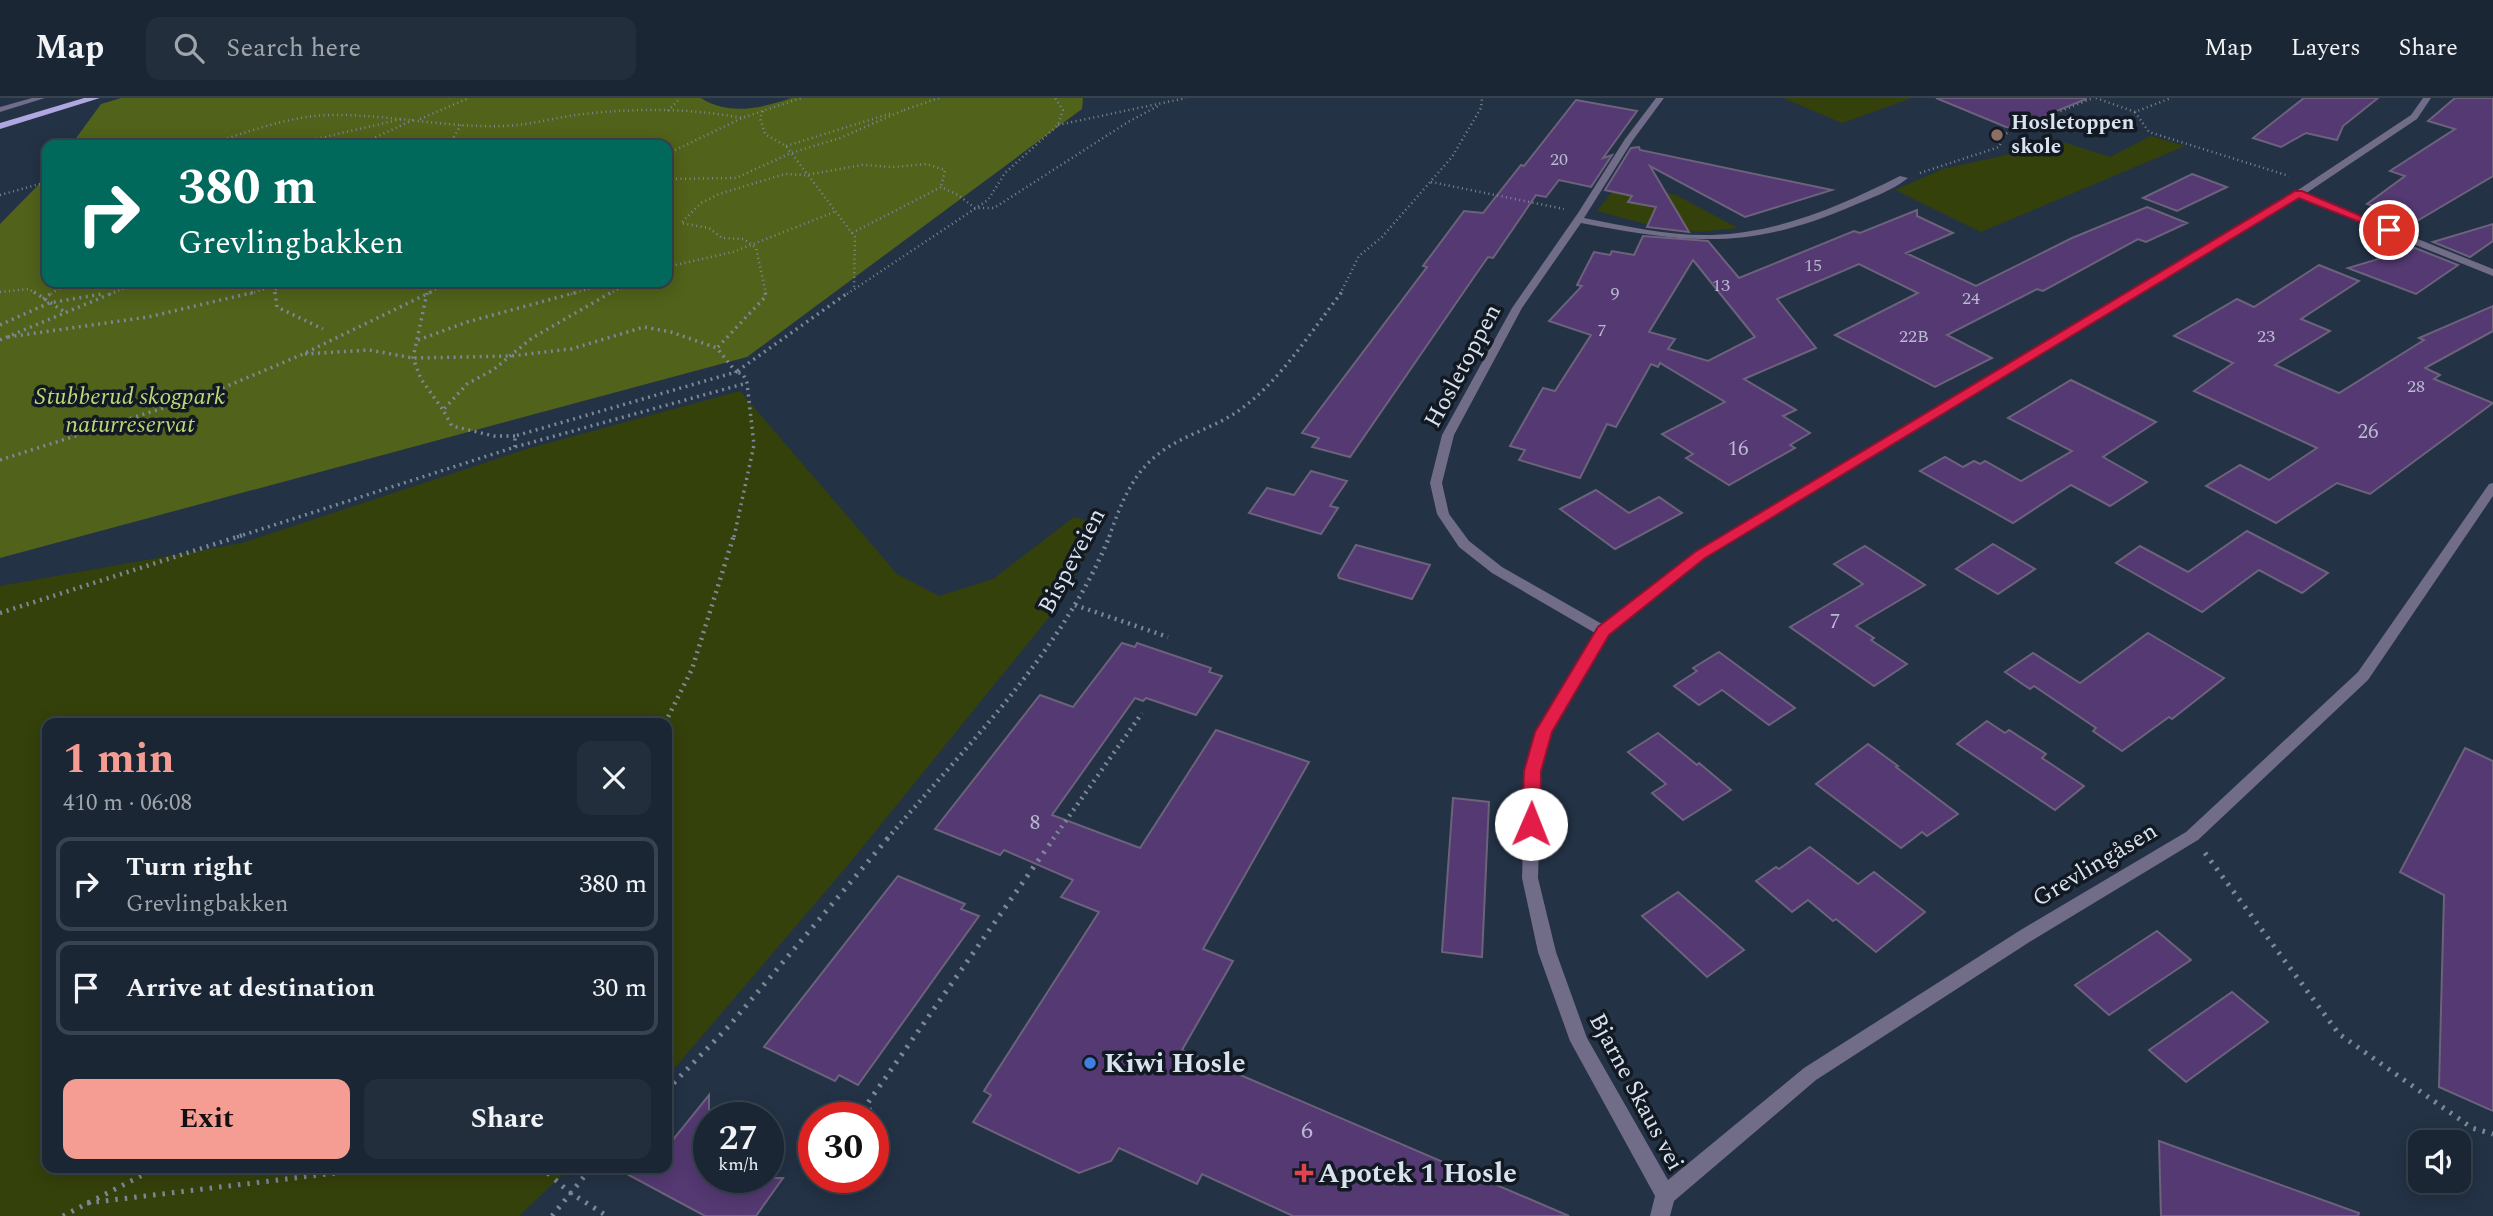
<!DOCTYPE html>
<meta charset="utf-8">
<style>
body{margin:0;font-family:Spectral,serif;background:#232e3c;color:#f1f3f6;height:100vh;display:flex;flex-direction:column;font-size:26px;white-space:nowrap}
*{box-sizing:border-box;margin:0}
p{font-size:23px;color:#9fa5ac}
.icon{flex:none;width:38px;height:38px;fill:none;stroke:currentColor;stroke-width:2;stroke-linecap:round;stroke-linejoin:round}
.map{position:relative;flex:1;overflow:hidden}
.drawer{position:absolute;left:42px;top:620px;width:630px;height:455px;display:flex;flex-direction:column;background:#1a2634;border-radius:14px;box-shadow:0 4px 18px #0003,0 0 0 2px #38434f}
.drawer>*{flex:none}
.hud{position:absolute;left:42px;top:42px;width:630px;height:147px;border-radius:14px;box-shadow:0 4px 18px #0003,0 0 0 2px #38434f;background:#00695c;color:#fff;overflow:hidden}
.controls{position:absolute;left:2408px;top:1032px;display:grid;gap:14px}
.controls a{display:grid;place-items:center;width:63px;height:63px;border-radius:14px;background:#1a2634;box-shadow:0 4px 18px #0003,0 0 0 2px #38434f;font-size:35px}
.speed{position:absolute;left:693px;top:1004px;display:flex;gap:14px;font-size:35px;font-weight:700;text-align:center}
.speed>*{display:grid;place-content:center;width:91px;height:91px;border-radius:50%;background:#1a2634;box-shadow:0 4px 18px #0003,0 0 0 2px #38434f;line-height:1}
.speed small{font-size:18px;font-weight:400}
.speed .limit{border:10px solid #d22;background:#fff;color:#111}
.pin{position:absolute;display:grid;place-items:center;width:60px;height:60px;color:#fff;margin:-30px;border:4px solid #fff;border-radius:50%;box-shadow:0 2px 7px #0007}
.me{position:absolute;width:77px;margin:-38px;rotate:1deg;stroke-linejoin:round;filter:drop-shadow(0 0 5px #0008)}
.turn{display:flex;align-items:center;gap:24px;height:147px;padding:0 21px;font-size:32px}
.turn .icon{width:91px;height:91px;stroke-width:2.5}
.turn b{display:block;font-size:49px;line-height:60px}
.round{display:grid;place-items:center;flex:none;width:74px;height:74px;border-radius:14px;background:#232e3c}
.head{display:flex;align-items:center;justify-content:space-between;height:119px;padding:0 21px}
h1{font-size:42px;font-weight:700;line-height:52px;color:#f59c93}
.button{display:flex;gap:14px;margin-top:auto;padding:14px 21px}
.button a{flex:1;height:80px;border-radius:14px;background:#f59c93;color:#111;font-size:28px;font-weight:700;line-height:80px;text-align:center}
.button a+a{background:#232e3c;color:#f1f3f6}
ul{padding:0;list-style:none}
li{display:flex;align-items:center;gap:21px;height:94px;margin:0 14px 10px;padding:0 7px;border:4px solid #38434f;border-radius:14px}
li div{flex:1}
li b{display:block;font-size:26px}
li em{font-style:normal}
header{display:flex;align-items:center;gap:42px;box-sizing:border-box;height:98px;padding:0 35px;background:#1a2634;border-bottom:2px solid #38434f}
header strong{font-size:33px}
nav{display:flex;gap:38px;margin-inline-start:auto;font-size:24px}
.search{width:490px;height:63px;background:#232e3c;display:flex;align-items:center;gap:18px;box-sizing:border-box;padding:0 24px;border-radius:14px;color:#9fa5ac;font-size:26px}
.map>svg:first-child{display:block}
.green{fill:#35410b}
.forest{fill:#51621a}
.building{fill:#543972;stroke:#6c627b;stroke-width:2;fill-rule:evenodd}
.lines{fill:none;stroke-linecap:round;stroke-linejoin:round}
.path-far3{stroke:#7c8898;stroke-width:2.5;stroke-dasharray:1 3.5;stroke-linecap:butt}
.path-far2{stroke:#7c8898;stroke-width:3.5;stroke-dasharray:2 4.5;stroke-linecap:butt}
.path-far1{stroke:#7c8898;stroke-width:4.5;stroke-dasharray:2 5;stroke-linecap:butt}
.path{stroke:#7c8898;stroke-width:5;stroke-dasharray:2.5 7;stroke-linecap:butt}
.lane{fill:#716c88;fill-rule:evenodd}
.street{fill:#716c88;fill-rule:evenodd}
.primary{fill:#b0a6e0;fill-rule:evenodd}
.route{fill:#e11d48;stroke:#92132f;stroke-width:2}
.education-dot{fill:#8d6e63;stroke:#121922;stroke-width:2.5}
.shop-dot{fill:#3f7fe0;stroke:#121922;stroke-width:2.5}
.health-dot{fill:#e0444e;stroke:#121922;stroke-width:2.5}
.labels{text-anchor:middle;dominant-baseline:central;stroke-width:7;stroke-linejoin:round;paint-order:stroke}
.far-number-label{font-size:18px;fill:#b8b8d0}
.far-poi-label{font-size:21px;font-weight:bold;fill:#d9e2ef;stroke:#121922;text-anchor:start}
.number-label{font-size:21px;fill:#b8b8d0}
.street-label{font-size:24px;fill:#d9e2ef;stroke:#121922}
.park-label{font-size:24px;font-style:italic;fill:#bdd876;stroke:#121922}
.near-number-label{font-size:24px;fill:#b8b8d0}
.near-poi-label{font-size:28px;font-weight:bold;fill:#d9e2ef;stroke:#121922;text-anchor:start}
</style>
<header>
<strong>Map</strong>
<div class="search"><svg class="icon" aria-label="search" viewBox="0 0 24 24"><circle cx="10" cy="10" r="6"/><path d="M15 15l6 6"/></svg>Search here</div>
<nav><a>Map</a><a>Layers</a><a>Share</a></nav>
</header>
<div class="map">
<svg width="2493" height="1118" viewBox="0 0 2493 1118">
<rect width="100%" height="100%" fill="#233245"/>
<g class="green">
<polygon points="1783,0 1912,0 1842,25"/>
<polygon points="2151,38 2185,48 1981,134 1895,92 1943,71 2063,44 2110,59"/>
<polygon points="1620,84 1676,97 1738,130 1699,134 1642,125 1597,113"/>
<polygon points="740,293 897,476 939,498 993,481 1074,419 1101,427 1059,507 848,767 667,979 667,625 47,625 47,1069 571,1069 519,1118 0,1118 0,488 242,445 530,350"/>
</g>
<path class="forest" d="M121,0H701C728,18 763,10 791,0H1083L1082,11L747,259L0,460V126L47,78V184H667V47H71L101,6Z"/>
<g class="building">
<polygon points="1936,0 2086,0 2086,1 2015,30 2006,29"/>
<polygon points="2304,0 2378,0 2343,28 2337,42 2306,35 2281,49 2253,40"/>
<polygon points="2455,0 2493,0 2493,78 2417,123 2367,106 2405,78 2390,73 2455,31 2428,23"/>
<polygon points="1576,2 1637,13 1603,60 1612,57 1591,89 1559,82 1546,99 1536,97 1493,160 1488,159 1474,179 1350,359 1312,349 1319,340 1302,335 1427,169 1423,168 1464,113 1483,115 1521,67 1524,68"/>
<polygon points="1639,49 1640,52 1832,92 1745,119 1650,68 1689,134 1647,129 1656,109 1628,104 1632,98 1605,92 1631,50"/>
<polygon points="2192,76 2227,89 2177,113 2143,100"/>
<path d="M2147,109L2187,125L2146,144L2138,141L2043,193L2037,191L1947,237L1992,260L1935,289L1835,237L1918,195L1859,166L1777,201L1816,250L1744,281L1796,312L1783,318L1810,335L1790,347L1795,350L1729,387L1686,360L1693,356L1662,336L1725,304L1660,265L1658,269L1651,266L1616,329L1607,326L1580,380L1519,362L1525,352L1510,348L1543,290L1555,293L1591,237L1549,223L1582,188L1577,187L1594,154L1610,157L1612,153L1634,157L1643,138L1708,143L1739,180L1854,133L1860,135L1917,112V118L1953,135L1906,155L1976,188L2072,140ZM1693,162L1755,239L1708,263L1668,251L1675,241L1649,234Z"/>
<polygon points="2493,126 2493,143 2470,159 2433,144"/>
<polygon points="2415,150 2458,167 2416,196 2348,170"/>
<polygon points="2319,167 2359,183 2301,221 2330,233 2275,267 2339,295 2424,242 2419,240 2493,208 2493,233 2425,270 2440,277 2434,281 2493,305 2370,396 2337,385 2276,425 2206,388 2240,367 2269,382 2317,350 2194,293 2233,265 2174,238 2237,201 2254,209"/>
<polygon points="2071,282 2156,324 2103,359 2147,384 2110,408 2071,387 2013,425 1920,373 1945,359 1963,369 1974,363 1980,366 1985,363 2021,383 2072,353 2008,320"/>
<polygon points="1311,373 1347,383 1330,408 1338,410 1321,436 1249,415 1267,390 1294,397"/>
<polygon points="1596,392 1629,415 1659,399 1682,415 1615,451 1560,411"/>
<polygon points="2247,433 2328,475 2302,495 2259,472 2202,514 2116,465 2140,448 2188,474"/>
<polygon points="1993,446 2035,471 1998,496 1956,471"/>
<polygon points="1356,447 1430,467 1412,501 1339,480 1338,477"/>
<polygon points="1865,448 1925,487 1856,528 1874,540 1871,542 1907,566 1874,588 1790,529 1863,486 1834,466"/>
<polygon points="2148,535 2224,580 2172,621 2169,619 2122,653 2093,633 2096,630 2034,588 2030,591 2005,574 2033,555 2080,585"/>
<polygon points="1122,545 1135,549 1137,545 1211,570 1209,574 1222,578 1196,617 1146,600 1143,603 1135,600 1052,717 1140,750 1216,632 1309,664 1203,851 1233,863 1182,952 1569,1118 1293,1118 1202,1076 1197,1086 1119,1050 1111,1063 1079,1075 973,1024 991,997 984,993 1099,814 1061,799 1073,782 1004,752 1000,757 935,731 1040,597 1073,609"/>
<polygon points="1719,554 1795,610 1769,627 1722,592 1699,607 1674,588 1697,573 1693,570"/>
<polygon points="1987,623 2005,635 2009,632 2046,656 2042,660 2084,688 2055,712 1957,646"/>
<polygon points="1658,635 1697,667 1699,665 1731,692 1683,722 1652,695 1666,686 1628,654"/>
<polygon points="1868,646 1898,668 1896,669 1958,716 1927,738 1922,734 1901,750 1816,686"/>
<polygon points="2465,650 2493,663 2493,1013 2439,989 2444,797 2400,774"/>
<polygon points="1453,700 1489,704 1482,859 1442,854"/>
<polygon points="1810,749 1858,786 1874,774 1925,814 1876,854 1836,821 1833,823 1808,802 1792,814 1756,783 1776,769 1779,771"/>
<polygon points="898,778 965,806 961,811 979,818 858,987 839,977 835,983 764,949"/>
<polygon points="1678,794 1744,852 1707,879 1642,818"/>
<polygon points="2157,833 2191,862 2109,917 2075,887"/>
<polygon points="2232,894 2268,924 2186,984 2149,952"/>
<polygon points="709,997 709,1080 783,1080 756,1118 705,1118 614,1069 667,1069 667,1049"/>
<polygon points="2159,1043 2359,1115 2358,1118 2161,1118"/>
</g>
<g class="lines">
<g class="path-far3">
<polyline points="2096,0 2135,14 2171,0"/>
<polyline points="904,12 939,0"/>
<polyline points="668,13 680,0"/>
<polyline points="763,13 760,20 765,36 786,48 855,139 854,190"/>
<polyline points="2135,14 2149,34 2289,78"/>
<polyline points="420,21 469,0"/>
<polyline points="1058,27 1186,0"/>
<path d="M206,47C246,35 287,18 330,17C388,16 446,30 504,28C531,27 557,19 583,16C636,10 690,10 742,20"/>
<polyline points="290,47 402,21"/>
<polyline points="359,47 415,21"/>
<polyline points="449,47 461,27"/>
<polyline points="786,48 892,15"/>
<polyline points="667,56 742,20 801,0"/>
<polyline points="1920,75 1999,49 2005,36 2093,0"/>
<polyline points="667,81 736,80 791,55 840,40 904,12"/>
<polyline points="1431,84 1564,111"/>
<polyline points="0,97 47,84"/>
<polyline points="852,135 941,89 958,97 975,110 994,110 1128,24 1160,7"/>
<polyline points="667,169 733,154 837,113"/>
<polyline points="0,194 29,191 36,196"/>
<polyline points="51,196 68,184"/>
<polyline points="110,196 141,184"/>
<polyline points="250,196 285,184"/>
<polyline points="274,196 277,188"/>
<polyline points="427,196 451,184"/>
<polyline points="571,196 614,184"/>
<polyline points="609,196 632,184"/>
<polyline points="766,196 756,150 744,141 722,140 709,130 681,125 701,105 719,96 785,76 806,77 862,67 894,69 926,66 945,72 941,89"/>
<polyline points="847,196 988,102 1005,75 1058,27 1063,12 1055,0"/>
<polyline points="1340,196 1359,158 1382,139 1452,59 1481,10 1482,0"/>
</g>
<g class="path-far2">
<polyline points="34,194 63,213"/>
<polyline points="275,194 277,209 323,231"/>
<polyline points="427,195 413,260 421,281 443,312"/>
<polyline points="43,201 53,194"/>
<polyline points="0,227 49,205 102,196"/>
<polyline points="8,239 148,219 255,194"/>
<polyline points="0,242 115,194"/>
<polyline points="418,242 467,224 578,194"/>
<polyline points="305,256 369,252 413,260 511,258 571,251 644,229 671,234 717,250"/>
<polyline points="515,338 494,338 452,328 443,312 467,286 493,272 532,240 612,194"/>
<polyline points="515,349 515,338 736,274 717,250 766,198 765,194"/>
<polyline points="0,362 213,294 301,257 431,194"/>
<polyline points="237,439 515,349 747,285"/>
<polyline points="734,439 754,347 747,285 743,276 736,274 849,194"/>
<path d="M1109,439C1121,406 1132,375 1161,354C1185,336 1217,329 1241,311C1280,283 1312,232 1342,194"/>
</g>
<g class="path-far1">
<polyline points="1075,507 1168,539"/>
<polyline points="0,515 243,437"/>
<polyline points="665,625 692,571 734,437"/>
<path d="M887,741C967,647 1063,553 1110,437"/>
<polyline points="1053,741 1142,615"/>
</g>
<g class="path">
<polyline points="2205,755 2339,936 2472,1030 2493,1036"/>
<polyline points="667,992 729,928 888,740"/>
<polyline points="886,1047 867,1006 1054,740"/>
<polyline points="541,1069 569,1094 607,1118"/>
<polyline points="87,1105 386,1069"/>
<polyline points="63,1118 158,1069"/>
<polyline points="552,1118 592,1069"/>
</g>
<polygon class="lane" points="32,0 45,0 0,14 0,9"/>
<path class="street" d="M1656,0H1664L1633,42L1584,120C1626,128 1669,138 1712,137C1779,135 1840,108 1900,78L1908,80C1892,93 1868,101 1850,109C1747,153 1687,145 1581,125L1522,210L1454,337L1442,385L1449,416L1469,443L1502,469L1602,526L1695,454L2295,94L2411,17L2423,0H2431L2417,21L2305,96L2493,171V178L2299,100L1705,460L1608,536L1551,634L1541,673L1538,780L1556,854L1587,940L1668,1082L1804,970L2019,833L2186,734L2358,574L2489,386L2493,385V398L2368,582L2198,742L2031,843L1816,982L1674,1103L1670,1118H1650L1655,1098L1570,943L1538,854L1522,780L1525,673L1537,634L1595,535L1492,475L1459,449L1437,416L1430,385L1442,337L1512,210L1578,115L1625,41Z"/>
<polygon class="primary" points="84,0 100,0 0,31 0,25"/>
</g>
<polygon class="route" points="2295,93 2302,93 2394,132 2385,134 2299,100 1705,460 1609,537 1552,634 1541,673 1540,726 1538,731 1525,731 1522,726 1524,673 1535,634 1598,529 1695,454"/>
<circle class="education-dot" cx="1997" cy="37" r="7"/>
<circle class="shop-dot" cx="1090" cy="965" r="7"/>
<path class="health-dot" d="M1300.5 1064.5h7v7h7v7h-7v7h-7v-7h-7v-7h7z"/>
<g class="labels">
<g class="far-number-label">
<text x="1559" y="61">20</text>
<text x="1813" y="167">15</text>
<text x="1721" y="187">13</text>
<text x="1615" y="195">9</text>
<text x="1971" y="200">24</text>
<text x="1602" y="232">7</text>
<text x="1914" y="238">22B</text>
<text x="2266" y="238">23</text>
<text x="2416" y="288">28</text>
</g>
<g class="far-poi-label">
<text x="2011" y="25">Hosletoppen<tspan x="2011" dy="24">skole</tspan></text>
</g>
<g class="number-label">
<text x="2368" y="334">26</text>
<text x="1738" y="351">16</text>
<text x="1835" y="524">7</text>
<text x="1035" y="725">8</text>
</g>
<g class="street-label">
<text transform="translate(1463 268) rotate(-62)">Hosletoppen</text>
<text transform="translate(1072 463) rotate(-62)">Bispeveien</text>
<text transform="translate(2095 767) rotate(-31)">Grevlingåsen</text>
<text transform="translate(1636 994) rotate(62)">Bjarne Skaus vei</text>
</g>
<g class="park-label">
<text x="130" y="299">Stubberud skogpark<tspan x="130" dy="28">naturreservat</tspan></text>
</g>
<g class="near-number-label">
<text x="1307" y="1033">6</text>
</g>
<g class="near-poi-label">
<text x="1104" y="965">Kiwi Hosle</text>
<text x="1318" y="1075">Apotek 1 Hosle</text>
</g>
</g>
</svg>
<div class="controls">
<a><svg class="icon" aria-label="sound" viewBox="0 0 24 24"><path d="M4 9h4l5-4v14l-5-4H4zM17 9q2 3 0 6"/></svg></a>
</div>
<div class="speed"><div>27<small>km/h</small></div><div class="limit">30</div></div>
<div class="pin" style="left:2389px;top:132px;background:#d93025"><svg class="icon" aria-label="arrive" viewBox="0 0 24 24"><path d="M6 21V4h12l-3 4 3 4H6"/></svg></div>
<svg class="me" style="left:1531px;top:726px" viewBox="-20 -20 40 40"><circle r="19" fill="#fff"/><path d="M0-13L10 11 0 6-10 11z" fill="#e11d48"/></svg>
<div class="hud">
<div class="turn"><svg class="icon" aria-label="right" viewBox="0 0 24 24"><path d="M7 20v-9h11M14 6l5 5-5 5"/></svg><div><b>380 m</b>Grevlingbakken</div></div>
</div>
<section class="drawer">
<div class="head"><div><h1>1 min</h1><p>410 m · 06:08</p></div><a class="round"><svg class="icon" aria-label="close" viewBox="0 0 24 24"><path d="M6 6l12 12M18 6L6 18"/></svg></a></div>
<ul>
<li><svg class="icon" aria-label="right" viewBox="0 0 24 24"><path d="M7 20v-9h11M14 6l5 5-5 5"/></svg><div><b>Turn right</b><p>Grevlingbakken</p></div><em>380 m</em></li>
<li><svg class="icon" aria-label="arrive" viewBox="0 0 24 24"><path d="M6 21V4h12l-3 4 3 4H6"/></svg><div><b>Arrive at destination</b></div><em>30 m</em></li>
</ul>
<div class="button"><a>Exit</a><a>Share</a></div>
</section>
</div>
